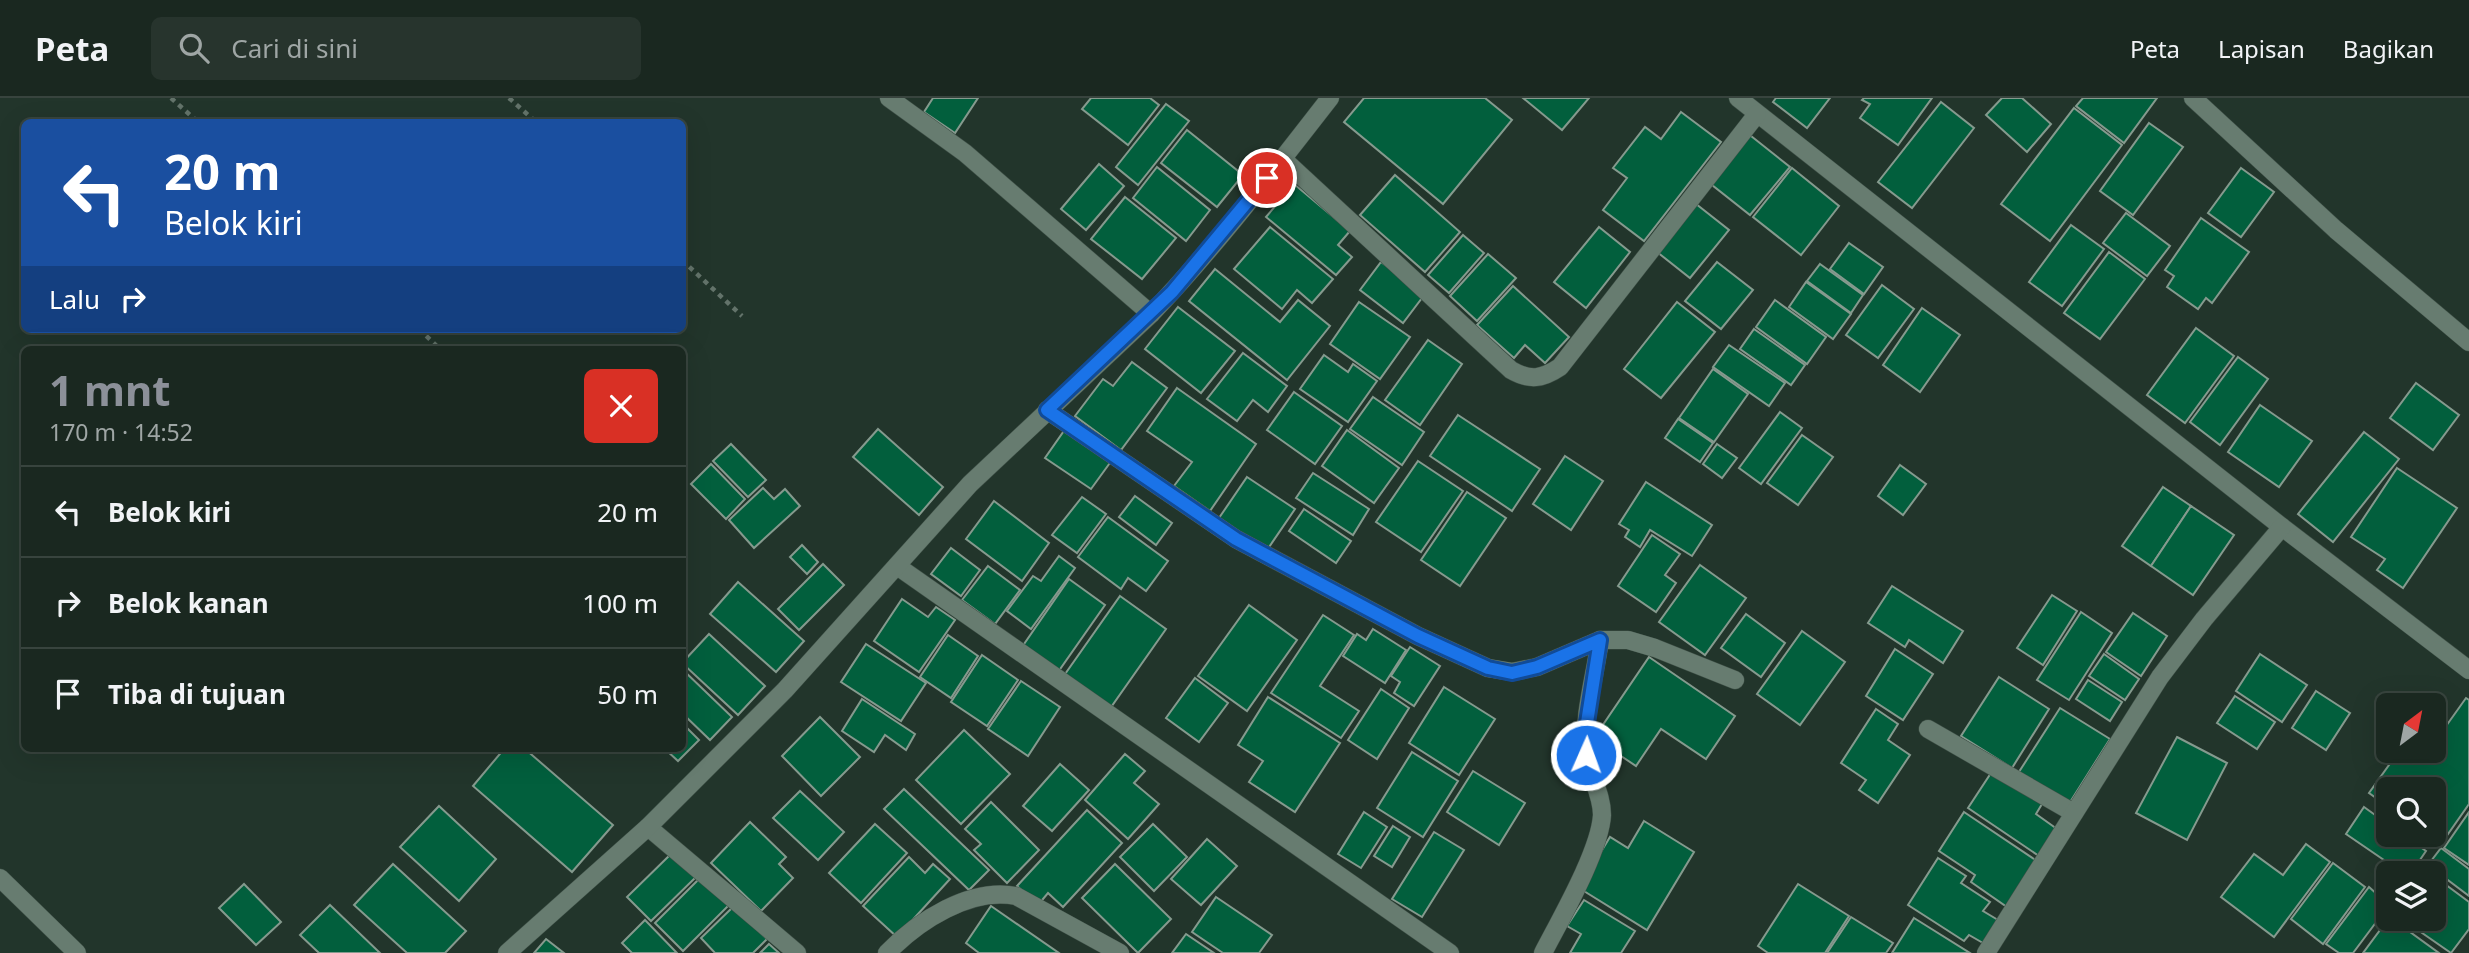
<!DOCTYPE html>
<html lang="id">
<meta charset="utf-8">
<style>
body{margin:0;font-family:"Noto Sans",sans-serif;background:#27342d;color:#f1f3f6;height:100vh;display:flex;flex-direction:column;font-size:26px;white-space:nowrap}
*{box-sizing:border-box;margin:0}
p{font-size:23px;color:#9fa6a5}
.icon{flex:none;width:38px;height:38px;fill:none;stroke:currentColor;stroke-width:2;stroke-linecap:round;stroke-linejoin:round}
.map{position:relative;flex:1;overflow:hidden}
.details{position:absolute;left:21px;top:248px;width:665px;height:406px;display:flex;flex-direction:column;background:#1a2820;border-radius:10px;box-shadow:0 7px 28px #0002,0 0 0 2px #38443e}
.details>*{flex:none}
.top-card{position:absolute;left:21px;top:21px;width:665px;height:214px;border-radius:10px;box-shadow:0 7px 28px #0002,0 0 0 2px #38443e;background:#1a4fa0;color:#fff;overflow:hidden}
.needle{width:46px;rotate:32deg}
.buttons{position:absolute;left:2376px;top:595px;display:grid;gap:14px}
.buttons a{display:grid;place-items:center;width:70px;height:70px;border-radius:10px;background:#1a2820;box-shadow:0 7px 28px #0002,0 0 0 2px #38443e;font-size:35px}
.pin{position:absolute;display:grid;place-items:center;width:60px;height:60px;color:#fff;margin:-30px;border:4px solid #fff;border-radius:50%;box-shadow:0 2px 7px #0007}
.me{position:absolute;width:77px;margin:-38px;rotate:2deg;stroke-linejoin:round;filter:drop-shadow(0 0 5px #0008)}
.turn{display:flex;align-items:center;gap:24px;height:147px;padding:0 28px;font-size:32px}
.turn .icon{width:91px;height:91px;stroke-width:2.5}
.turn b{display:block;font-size:49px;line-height:60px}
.then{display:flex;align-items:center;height:66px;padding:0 28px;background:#0003;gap:14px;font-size:26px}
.round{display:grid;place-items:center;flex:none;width:74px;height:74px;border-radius:10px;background:#27342d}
.summary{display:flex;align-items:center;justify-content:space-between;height:119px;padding:0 28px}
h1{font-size:42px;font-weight:700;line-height:52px;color:#8c9099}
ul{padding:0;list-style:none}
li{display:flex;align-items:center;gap:21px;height:91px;padding:0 28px;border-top:2px solid #38443e}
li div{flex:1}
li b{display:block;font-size:26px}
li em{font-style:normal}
header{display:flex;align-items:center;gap:42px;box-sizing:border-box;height:98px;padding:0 35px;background:#1a2820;border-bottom:2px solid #38443e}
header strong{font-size:33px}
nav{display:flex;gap:38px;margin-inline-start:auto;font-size:24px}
.search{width:490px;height:63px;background:#27342d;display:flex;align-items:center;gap:18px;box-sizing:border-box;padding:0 24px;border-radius:10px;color:#9fa6a5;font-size:26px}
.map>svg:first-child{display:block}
.building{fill:#025f3d;stroke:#859a8e;stroke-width:2}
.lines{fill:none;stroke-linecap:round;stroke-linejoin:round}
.minor-casing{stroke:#3f5047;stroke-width:19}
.tertiary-casing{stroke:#3f5047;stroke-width:19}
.path{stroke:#63736a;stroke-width:4.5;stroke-dasharray:5 5;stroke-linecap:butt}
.minor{stroke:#677c70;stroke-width:18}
.tertiary{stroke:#677c70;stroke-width:18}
.route-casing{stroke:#114b97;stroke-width:18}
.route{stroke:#1a73e8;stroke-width:12}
</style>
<header>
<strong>Peta</strong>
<div class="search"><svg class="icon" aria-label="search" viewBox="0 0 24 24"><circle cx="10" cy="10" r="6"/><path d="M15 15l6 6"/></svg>Cari di sini</div>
<nav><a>Peta</a><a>Lapisan</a><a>Bagikan</a></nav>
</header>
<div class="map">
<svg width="2469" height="855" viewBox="0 0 2469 855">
<rect width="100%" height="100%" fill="#22352b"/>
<g class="building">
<polygon points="933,0 978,0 955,35 924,14"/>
<polygon points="1091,0 1150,0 1159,7 1128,47 1082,11"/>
<polygon points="1364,0 1485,0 1512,22 1443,106 1344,24"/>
<polygon points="1523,0 1589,0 1562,32"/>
<polygon points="1776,0 1830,0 1807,30 1773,4"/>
<polygon points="1864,0 1932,0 1898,47 1860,20 1870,6 1862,2"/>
<polygon points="2002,0 2022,0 2051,26 2027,54 1986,17"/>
<polygon points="2083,0 2157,0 2124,45 2076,8"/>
<polygon points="1941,4 1974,30 1912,110 1878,84"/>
<polygon points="1166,6 1189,23 1138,87 1116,69"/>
<polygon points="2074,10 2122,47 2050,143 2001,106"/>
<polygon points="1681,14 1721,44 1644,143 1603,112 1627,80 1613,70 1645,29 1661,41"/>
<polygon points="2149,25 2183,49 2133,117 2100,93"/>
<polygon points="1187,32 1243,77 1217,109 1161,65"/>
<polygon points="1746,34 1790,69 1750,117 1707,83"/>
<polygon points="1099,66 1124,88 1086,132 1061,111"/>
<polygon points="1157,69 1210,112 1186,143 1133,100"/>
<polygon points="1792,70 1839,108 1801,157 1753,119"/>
<polygon points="2241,70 2274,94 2241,139 2208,115"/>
<polygon points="1395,77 1460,134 1425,174 1360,117"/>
<polygon points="1294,86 1350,133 1338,147 1352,159 1336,177 1266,119"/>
<polygon points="1125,99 1176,140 1142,181 1091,141"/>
<polygon points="1691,102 1729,132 1690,180 1652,150"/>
<polygon points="2126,115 2170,148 2147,178 2103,145"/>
<polygon points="2201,120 2249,154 2212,205 2206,200 2198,211 2167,189 2174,178 2165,172"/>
<polygon points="2071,127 2104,151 2062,208 2029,184"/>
<polygon points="1270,129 1333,181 1312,205 1297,192 1282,211 1234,171"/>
<polygon points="1599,129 1630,154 1586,210 1554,184"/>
<polygon points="1463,137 1484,155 1449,195 1428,177"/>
<polygon points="1849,145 1883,169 1864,196 1830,171"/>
<polygon points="2109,154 2145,181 2100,241 2064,215"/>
<polygon points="1488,156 1516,180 1477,223 1450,198"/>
<polygon points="1381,164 1425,196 1403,225 1360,192"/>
<polygon points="1717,164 1753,192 1721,231 1685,203"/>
<polygon points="1820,166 1863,197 1851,215 1807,183"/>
<polygon points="1215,171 1280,224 1298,202 1330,228 1287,282 1189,203"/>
<polygon points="1806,184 1851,216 1833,241 1789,209"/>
<polygon points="1882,187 1914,211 1878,260 1846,237"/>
<polygon points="1513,188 1569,239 1545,265 1525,247 1514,260 1477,227"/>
<polygon points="1775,202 1826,239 1807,266 1756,229"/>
<polygon points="1359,204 1410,239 1380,281 1330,246"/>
<polygon points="1677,204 1715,234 1661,300 1624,271"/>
<polygon points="1178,209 1235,253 1201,295 1145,251"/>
<polygon points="1922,210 1960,237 1920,294 1883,267"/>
<polygon points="2196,230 2234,258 2185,325 2147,297"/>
<polygon points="1754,231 1805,267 1791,287 1740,251"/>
<polygon points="1428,242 1462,266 1420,327 1385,302"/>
<polygon points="1729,247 1785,285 1769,308 1713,269"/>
<polygon points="1243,255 1287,288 1268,314 1253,302 1237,323 1207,301"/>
<polygon points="1324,257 1348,274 1353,266 1377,283 1348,324 1300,291"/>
<polygon points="2238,259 2268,281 2220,347 2190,324"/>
<polygon points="1132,264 1167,290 1121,352 1075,318 1103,281 1113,288"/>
<polygon points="1713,271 1748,296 1714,344 1679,320"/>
<polygon points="2416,285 2459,317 2433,352 2390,320"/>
<polygon points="1177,290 1256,346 1210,413 1174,388 1192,364 1147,333"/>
<polygon points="1294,294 1342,328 1315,366 1267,332"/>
<polygon points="1373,299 1424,334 1402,367 1350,331"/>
<polygon points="2260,307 2312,343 2279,389 2228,354"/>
<polygon points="1780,314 1802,330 1761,386 1739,370"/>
<polygon points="1458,317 1540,371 1512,413 1430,358"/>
<polygon points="1678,321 1713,345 1700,364 1665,340"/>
<polygon points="1066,330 1112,362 1091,391 1045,360"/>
<polygon points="878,331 943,389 919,417 853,359"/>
<polygon points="1347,332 1399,370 1374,405 1322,368"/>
<polygon points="2364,334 2399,361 2333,444 2298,416"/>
<polygon points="1802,337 1833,359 1798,407 1767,385"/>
<polygon points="731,346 766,382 748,399 713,363"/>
<polygon points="1717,346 1737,360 1722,380 1703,366"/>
<polygon points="1565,358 1603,383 1571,432 1533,406"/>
<polygon points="1418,363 1463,393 1421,454 1376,424"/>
<polygon points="711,366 745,401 726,421 691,386"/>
<polygon points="1900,367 1926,386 1903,417 1878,398"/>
<polygon points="2397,370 2457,410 2403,490 2377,472 2385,461 2351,439"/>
<polygon points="1313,375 1369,411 1353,437 1296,400"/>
<polygon points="1247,379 1295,411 1267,452 1219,420"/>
<polygon points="1646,384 1712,427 1692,458 1650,432 1640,449 1625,439 1629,432 1619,426"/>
<polygon points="2163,389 2191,408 2151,468 2122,448"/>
<polygon points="763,390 774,401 785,391 800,408 754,450 729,422"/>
<polygon points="1467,394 1506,420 1460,488 1421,462"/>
<polygon points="1135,398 1172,425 1156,447 1119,419"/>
<polygon points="1082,399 1106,416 1077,455 1052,437"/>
<polygon points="994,403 1049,445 1022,483 966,441"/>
<polygon points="2191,408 2234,437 2193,497 2151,468"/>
<polygon points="1304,411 1351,443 1336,465 1289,433"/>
<polygon points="1108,419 1168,463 1146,493 1128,480 1121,491 1078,459"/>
<polygon points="1652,437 1680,456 1665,477 1676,485 1656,514 1618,488"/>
<polygon points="802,447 818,464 807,476 790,459"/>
<polygon points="951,450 980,472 961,498 931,476"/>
<polygon points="1059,458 1075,470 1031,531 1007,513 1033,478 1041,483"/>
<polygon points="823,466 844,487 799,532 778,511"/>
<polygon points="1700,467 1746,500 1705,557 1659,524"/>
<polygon points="988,468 1020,492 995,526 962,502"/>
<polygon points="1069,481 1105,507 1058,574 1022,549"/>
<polygon points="738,484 804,543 776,574 710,516"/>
<polygon points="1892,488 1963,533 1943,565 1909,542 1905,549 1868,525"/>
<polygon points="2052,497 2077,513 2043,567 2017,550"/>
<polygon points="1120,498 1166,531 1109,612 1063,579"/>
<polygon points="902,501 928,519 936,509 955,522 919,574 874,543"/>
<polygon points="1249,507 1297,542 1247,613 1198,578"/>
<polygon points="2081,514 2112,535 2069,602 2037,582"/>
<polygon points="2133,515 2167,538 2141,578 2106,554"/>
<polygon points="1746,516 1785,545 1761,579 1721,550"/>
<polygon points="1323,517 1354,537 1320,588 1359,613 1341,640 1271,595"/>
<polygon points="1373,531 1406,552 1385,585 1343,558 1357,536 1366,542"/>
<polygon points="1802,533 1845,564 1800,627 1757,596"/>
<polygon points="709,536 765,588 738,617 682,565"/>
<polygon points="948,537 978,558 951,600 920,579"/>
<polygon points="866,546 926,585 901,623 841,584"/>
<polygon points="1410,549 1440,568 1414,608 1394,595 1400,584 1391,578"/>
<polygon points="1895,551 1933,576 1903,622 1866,598"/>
<polygon points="2104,556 2139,581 2125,602 2089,578"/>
<polygon points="2260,556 2307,587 2282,624 2236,593"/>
<polygon points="982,557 1018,582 987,628 951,604"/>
<polygon points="1649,559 1735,618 1706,661 1661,631 1636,668 1594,640"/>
<polygon points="682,571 732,619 710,642 682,615"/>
<polygon points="1999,579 2049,611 2012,670 1961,638"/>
<polygon points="1195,580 1228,605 1199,644 1166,620"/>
<polygon points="2088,582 2122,604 2110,623 2076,601"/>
<polygon points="1021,583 1060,609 1028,658 988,631"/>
<polygon points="1444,589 1495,621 1459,677 1409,645"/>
<polygon points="1381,591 1409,610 1377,661 1348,642"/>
<polygon points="2316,593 2350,615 2326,652 2292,630"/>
<polygon points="2235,598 2275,624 2257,651 2217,625"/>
<polygon points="1268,599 1340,645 1295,714 1249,684 1263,663 1238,647"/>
<polygon points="2466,600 2469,602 2469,706 2441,746 2429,737 2434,737 2434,691 2389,691 2389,709 2369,695 2399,653 2434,653 2434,645"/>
<polygon points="862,601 915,636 906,652 885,637 874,654 842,633"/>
<polygon points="2060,610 2110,641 2067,709 2017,677"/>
<polygon points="1876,611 1898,626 1888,642 1910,657 1878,705 1859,692 1866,682 1841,665"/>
<polygon points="820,619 860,659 821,698 782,658"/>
<polygon points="682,625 699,642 678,663 665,651 682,651"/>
<polygon points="964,632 1010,676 961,726 916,682"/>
<polygon points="2177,639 2227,665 2187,742 2136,715"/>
<polygon points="504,651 525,651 613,727 572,774 473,688"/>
<polygon points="1412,654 1458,683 1423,739 1377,710"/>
<polygon points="1125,656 1145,673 1134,685 1159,706 1128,741 1085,702"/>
<polygon points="1060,666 1089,692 1052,733 1023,708"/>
<polygon points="1993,672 2042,706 2036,716 2057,731 2039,758 1968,710"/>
<polygon points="1473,673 1525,705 1499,747 1447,714"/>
<polygon points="904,691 989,772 969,792 884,711"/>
<polygon points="800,693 844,734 818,762 773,720"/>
<polygon points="991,704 1039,752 1007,785 974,752 981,746 965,731"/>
<polygon points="439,708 496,761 459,803 400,749"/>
<polygon points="2364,709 2389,727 2389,737 2403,737 2426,753 2411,775 2403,775 2346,736"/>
<polygon points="1087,712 1122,745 1063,809 1048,795 1038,807 1017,788"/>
<polygon points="1364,714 1387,729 1361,770 1338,756"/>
<polygon points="1964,714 2037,763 2007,809 1971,784 1975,777 1939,753"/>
<polygon points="2469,714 2469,767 2444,750"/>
<polygon points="1644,723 1694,754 1647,832 1579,790 1610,739 1628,750"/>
<polygon points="750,724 786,759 779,766 793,780 761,813 711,765"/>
<polygon points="875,726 907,755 861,805 829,775"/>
<polygon points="1153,726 1187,759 1154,793 1120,759"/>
<polygon points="1393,728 1410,739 1392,769 1374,758"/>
<polygon points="1434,734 1464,752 1422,819 1392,801"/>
<polygon points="1207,741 1237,768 1201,807 1171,781"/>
<polygon points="2306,746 2330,764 2274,839 2221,799 2254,756 2283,777"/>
<polygon points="2441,750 2469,771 2469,798 2428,767"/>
<polygon points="672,755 696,779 651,823 627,799"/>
<polygon points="909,759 925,775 933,766 950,781 897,839 863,808"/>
<polygon points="1938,760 1966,778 1961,785 1990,804 1983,813 1998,822 1983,845 1969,837 1964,843 1908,807"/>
<polygon points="2333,765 2365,789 2323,846 2291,821"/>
<polygon points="393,766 466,833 445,855 407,855 354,807"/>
<polygon points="1115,766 1171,821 1138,855 1082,800"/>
<polygon points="2434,778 2469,804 2469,831 2451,855 2402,821 2434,821"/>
<polygon points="701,779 729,807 683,853 655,825"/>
<polygon points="244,786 281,824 256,847 219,810"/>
<polygon points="1798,786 1849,818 1825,855 1768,855 1758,848"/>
<polygon points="2369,789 2389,807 2353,855 2339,855 2326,846"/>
<polygon points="1216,799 1272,837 1259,855 1223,855 1192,834"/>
<polygon points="1584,802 1635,833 1621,855 1570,855 1581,836 1567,828"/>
<polygon points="330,807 380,855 319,855 300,837"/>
<polygon points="734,808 767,841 753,855 715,855 701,840"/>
<polygon points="991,808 1059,855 979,855 966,845"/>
<polygon points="1851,819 1893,845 1886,855 1827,855"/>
<polygon points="1914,820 1970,855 1892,855"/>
<polygon points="2389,820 2392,821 2439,855 2363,855"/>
<polygon points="645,822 677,855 632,855 622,845"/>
<polygon points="1186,836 1214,855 1172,855"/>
<polygon points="546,841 564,855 534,855"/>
<polygon points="769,846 779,855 760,855"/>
</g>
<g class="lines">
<defs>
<g id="minor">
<polyline points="889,0 965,55 1151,216"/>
<polyline points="1738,0 2282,429 2469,572"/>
<polyline points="2193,0 2336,132 2469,244"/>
<path d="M1283,61L1511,272C1530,283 1542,281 1560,269L1757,16"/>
<polyline points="1047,312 1236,441 1418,538 1488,570 1512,574 1537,569 1600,542 1628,542 1655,550 1735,582"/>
<polyline points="897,468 1450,855"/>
<polyline points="1928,631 2074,715"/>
<polyline points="648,729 797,855"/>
<polyline points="0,780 77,855"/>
<path d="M887,855C918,823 970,789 1016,798L1120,855"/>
<path d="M1543,855C1560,822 1600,753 1602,717C1602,694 1588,676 1586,654C1583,618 1595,578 1600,542"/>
<polyline points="1986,855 2160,579 2204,521 2282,429"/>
</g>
<path id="tertiary" d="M507,855L648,729L785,592L970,386L1151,216C1216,148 1273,73 1330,0"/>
</defs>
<use href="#minor" class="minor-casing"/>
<use href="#tertiary" class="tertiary-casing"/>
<g class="path">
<polyline points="171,0 198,24"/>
<polyline points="509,0 536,24"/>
<polyline points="682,162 742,218"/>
<polyline points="419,231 441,252"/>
</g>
<use href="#minor" class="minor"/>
<use href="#tertiary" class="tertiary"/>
</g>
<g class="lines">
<defs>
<polyline id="route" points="1267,80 1172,194 1047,312 1236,441 1418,538 1488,570 1512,575 1537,569 1600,542 1586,631 1586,657"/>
</defs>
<use href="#route" class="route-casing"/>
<use href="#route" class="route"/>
</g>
</svg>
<div class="buttons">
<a><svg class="needle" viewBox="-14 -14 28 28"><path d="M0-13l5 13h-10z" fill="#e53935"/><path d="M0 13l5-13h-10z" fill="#9fa6a5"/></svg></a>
<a><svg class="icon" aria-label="search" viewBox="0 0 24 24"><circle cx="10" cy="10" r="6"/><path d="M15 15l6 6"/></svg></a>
<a><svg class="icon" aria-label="layers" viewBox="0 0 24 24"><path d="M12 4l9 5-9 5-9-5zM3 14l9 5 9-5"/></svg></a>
</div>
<div class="pin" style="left:1267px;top:80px;background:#d93025"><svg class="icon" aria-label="arrive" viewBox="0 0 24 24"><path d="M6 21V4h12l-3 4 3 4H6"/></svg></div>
<svg class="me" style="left:1586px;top:657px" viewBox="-20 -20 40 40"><circle r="17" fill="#1a73e8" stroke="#fff" stroke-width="3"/><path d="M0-11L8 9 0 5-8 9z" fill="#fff"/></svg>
<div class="top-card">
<div class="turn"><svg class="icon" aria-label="left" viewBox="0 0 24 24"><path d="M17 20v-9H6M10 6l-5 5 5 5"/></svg><div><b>20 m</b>Belok kiri</div></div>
<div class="then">Lalu<svg class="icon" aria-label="right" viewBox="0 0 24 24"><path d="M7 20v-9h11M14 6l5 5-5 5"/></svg></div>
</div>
<section class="details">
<div class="summary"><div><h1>1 mnt</h1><p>170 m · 14:52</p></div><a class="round" style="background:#d93025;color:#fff"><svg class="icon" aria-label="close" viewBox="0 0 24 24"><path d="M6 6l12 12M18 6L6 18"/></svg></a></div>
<ul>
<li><svg class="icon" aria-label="left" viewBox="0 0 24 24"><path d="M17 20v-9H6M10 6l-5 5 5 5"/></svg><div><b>Belok kiri</b></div><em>20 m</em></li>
<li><svg class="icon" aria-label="right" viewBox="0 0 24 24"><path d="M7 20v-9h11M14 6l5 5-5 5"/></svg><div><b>Belok kanan</b></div><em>100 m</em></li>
<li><svg class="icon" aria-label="arrive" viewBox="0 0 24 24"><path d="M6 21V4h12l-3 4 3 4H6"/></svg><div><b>Tiba di tujuan</b></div><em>50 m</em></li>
</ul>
</section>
</div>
